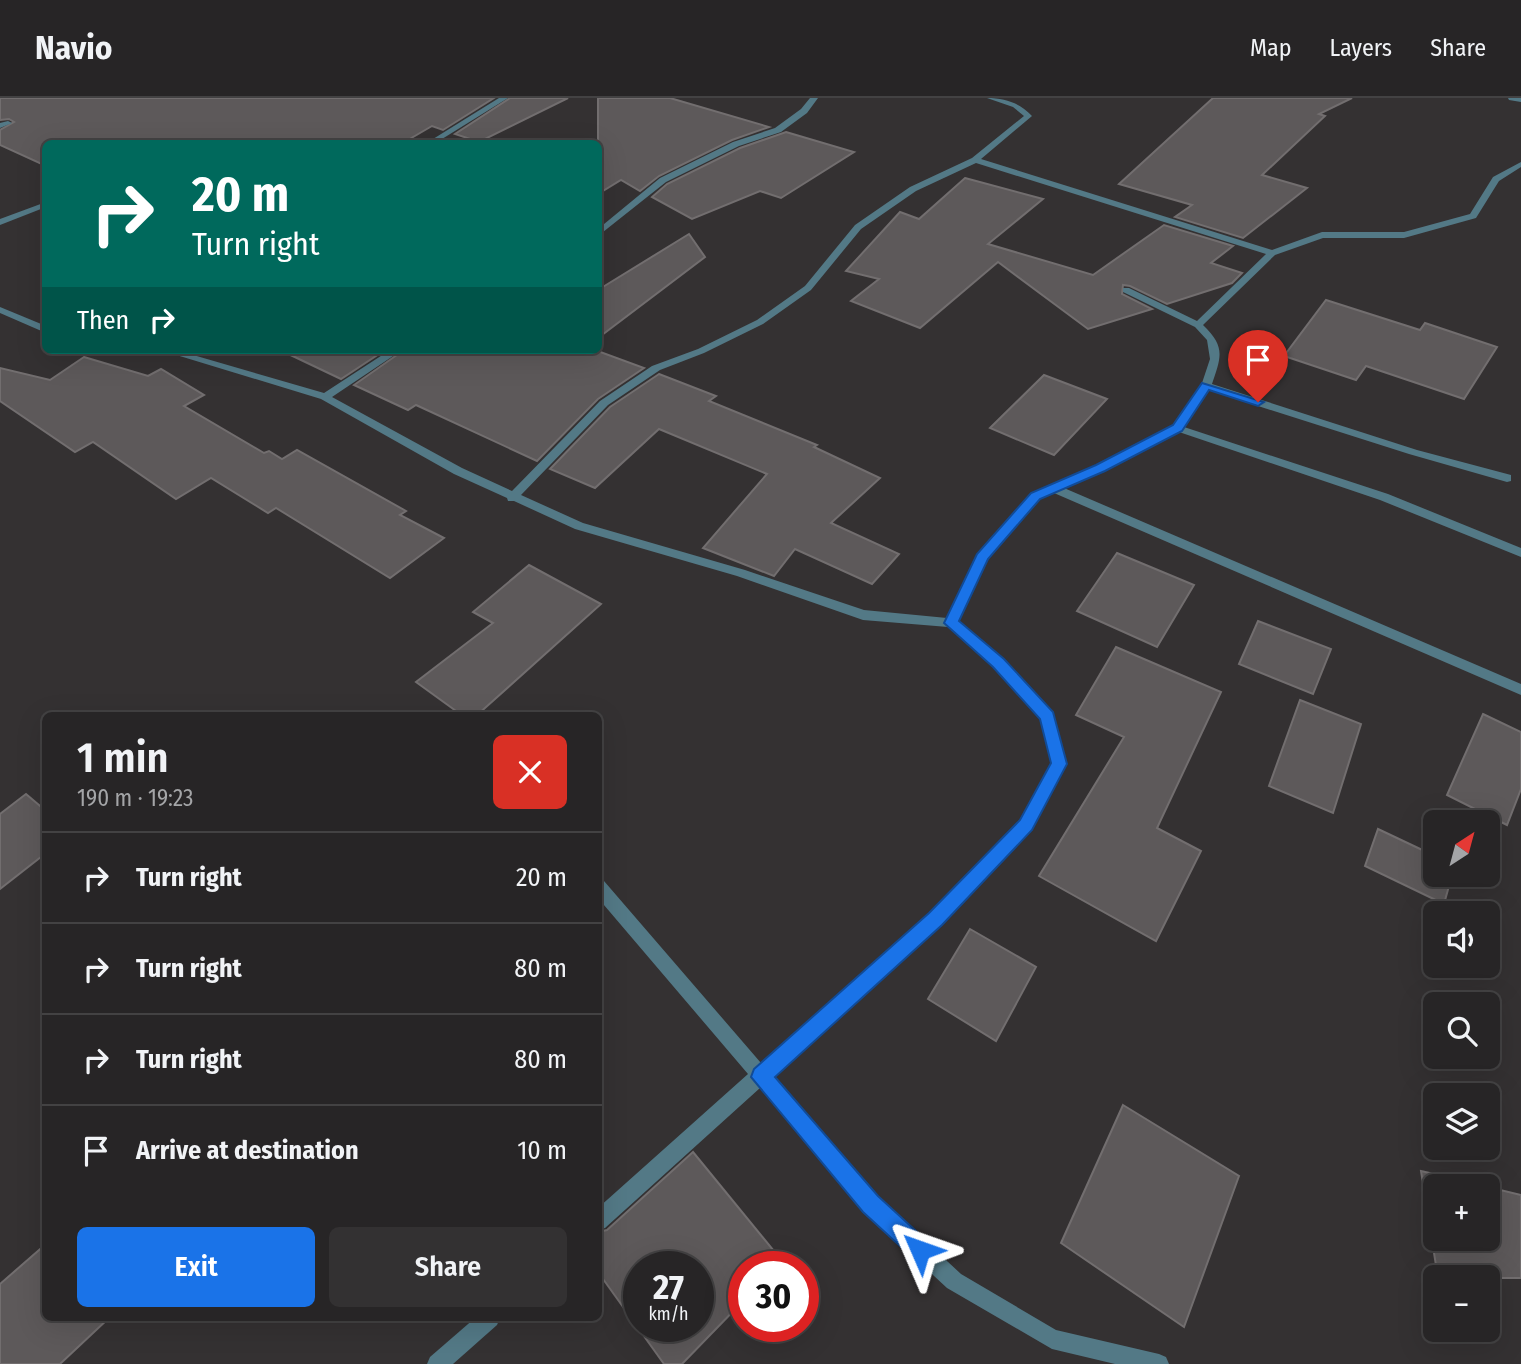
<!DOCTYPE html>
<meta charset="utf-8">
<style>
body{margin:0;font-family:"Fira Sans Condensed",sans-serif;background:#333132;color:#f1f3f6;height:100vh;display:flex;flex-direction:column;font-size:26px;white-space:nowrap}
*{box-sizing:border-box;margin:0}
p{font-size:23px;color:#a4a5a7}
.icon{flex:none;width:38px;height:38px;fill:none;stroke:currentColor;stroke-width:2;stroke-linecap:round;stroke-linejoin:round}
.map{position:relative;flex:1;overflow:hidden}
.details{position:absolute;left:42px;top:614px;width:560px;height:609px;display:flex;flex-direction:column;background:#272526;border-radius:10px;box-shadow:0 7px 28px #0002,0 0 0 2px #434243}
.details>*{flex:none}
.guide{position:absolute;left:42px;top:42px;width:560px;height:214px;border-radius:10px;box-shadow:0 7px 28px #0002,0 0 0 2px #434243;background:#00695c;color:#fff;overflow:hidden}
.needle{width:46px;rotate:36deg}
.fabs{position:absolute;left:1423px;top:712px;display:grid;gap:14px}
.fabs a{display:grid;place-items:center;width:77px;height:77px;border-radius:10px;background:#272526;box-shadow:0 7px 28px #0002,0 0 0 2px #434243;font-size:35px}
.speed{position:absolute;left:623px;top:1153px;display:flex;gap:14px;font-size:35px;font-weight:700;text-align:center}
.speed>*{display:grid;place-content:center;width:91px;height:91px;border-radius:50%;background:#272526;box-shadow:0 7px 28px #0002,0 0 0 2px #434243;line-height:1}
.speed small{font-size:18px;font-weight:400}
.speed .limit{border:10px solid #d22;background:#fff;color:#111}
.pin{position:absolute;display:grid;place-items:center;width:60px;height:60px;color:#fff;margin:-72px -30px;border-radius:50% 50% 50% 0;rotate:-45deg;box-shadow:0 0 7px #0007}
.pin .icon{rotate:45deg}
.me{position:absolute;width:77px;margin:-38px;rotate:313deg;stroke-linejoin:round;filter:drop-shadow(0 0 5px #0008)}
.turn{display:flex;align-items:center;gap:24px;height:147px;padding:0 35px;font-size:32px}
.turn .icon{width:91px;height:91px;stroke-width:2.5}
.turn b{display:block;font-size:49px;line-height:60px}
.then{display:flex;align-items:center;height:66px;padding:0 35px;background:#0003;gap:14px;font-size:26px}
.round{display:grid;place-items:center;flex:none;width:74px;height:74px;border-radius:10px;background:#333132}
.headline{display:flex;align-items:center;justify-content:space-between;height:119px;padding:0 35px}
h1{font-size:42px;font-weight:600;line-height:52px}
.button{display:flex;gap:14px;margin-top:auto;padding:14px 35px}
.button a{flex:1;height:80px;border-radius:10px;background:#1a73e8;color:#fff;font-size:28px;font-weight:600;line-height:80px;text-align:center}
.button a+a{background:#333132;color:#f1f3f6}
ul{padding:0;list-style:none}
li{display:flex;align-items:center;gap:21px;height:91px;padding:0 35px;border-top:2px solid #434243}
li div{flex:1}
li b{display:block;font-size:26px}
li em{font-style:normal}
header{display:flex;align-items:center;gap:42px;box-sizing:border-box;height:98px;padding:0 35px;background:#272526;border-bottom:2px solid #434243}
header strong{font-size:33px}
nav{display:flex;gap:38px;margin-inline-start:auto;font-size:24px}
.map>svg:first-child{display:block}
.building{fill:#5d595a;stroke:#726e6f;stroke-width:2;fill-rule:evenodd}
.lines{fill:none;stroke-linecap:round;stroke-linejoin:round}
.minor{fill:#537986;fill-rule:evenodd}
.route{fill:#1a73e8;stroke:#114b97;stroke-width:2}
</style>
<header>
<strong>Navio</strong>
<nav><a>Map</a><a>Layers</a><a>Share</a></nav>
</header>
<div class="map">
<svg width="1521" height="1266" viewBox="0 0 1521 1266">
<rect width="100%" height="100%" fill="#343132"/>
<g class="building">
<polygon points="0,0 494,0 443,32 432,28 401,46 46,46 46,68 0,47 0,32 14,24 9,21 0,22"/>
<polygon points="510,0 568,0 479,44 455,36"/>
<polygon points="598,0 670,0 769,29 732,42 659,78 640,93 621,82 598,96"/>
<polygon points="1213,0 1352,0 1319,16 1325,18 1262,77 1307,90 1243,140 1175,119 1192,107 1119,86"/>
<polygon points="786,34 854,54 781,100 760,93 692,121 652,99 667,86 740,50"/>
<polygon points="965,80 1043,101 988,146 1093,177 1164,127 1233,148 1211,165 1242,175 1232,185 1167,206 1130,188 1123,187 1122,196 1152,211 1088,231 998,164 920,230 851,203 879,181 846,173 900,114 919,121"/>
<polygon points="689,136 705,159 598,240 598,192"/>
<polygon points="1326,202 1420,232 1425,225 1497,249 1464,301 1366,268 1356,282 1284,258"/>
<polygon points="280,252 385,252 341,281"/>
<polygon points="404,252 595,252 644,270 598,301 537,363 416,307 408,312 354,287"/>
<polygon points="84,259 148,278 161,271 204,297 184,308 264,355 269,353 282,361 297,352 406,413 400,417 444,440 390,480 276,410 268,415 211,380 176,401 93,344 75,354 0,303 0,270 50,282"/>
<polygon points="659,276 716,298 709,303 817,347 814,349 880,380 831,425 899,456 872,486 795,451 774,478 703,450 767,376 659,331 595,390 550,371 610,309"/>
<polygon points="1044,277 1107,301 1054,357 990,330"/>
<polygon points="1117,455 1194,487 1157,549 1077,513"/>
<polygon points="529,467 601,506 476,618 463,618 416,584 493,525 473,514"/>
<polygon points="1258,523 1331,551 1313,596 1239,566"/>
<polygon points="1116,549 1221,594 1157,730 1201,753 1156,843 1039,778 1124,639 1076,617"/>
<polygon points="1300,602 1361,626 1333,715 1269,688"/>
<polygon points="1483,616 1521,634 1521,691 1507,727 1447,697"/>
<polygon points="26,696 46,713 46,755 0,791 0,716"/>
<polygon points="1378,731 1435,758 1435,777 1452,777 1444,806 1365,768"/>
<polygon points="970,831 1036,869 996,943 928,901"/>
<polygon points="1123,1007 1239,1078 1184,1229 1061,1145"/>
<path d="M693,1054L787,1169H744V1202L682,1266H664L598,1174V1134L607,1132ZM639,1169H698V1228H639Z"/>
<polygon points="1421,1073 1486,1088 1435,1088 1435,1141 1488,1141 1488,1089 1521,1097 1521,1180 1438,1180"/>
<polygon points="46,1146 46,1220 109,1220 60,1266 0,1266 0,1186"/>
</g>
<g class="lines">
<g class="minor">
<polygon points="499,0 508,0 434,46 425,46"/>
<polygon points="810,0 818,0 807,15 781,34 739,48 666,84 598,138 598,131 660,80 733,44 775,30 801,11"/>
<path d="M987,0C1006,0 1019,5 1032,18L981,61L1272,152L1322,134H1404L1470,116L1493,79L1521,64V69L1499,83L1476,120L1404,140H1323L1275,157L1203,227C1226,249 1221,259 1212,286L1417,352L1511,377V383L1507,384L1409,356L1208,292L1184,329L1388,396L1521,450V459L1380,402L1179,334L1104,373L1064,390L1521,586V597L1054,395L1040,401L987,461L958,524L1004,561L1053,615L1066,666L1031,732L941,826L773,978L878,1099L961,1176L1056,1232L1159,1256L1166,1259L1169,1266H1115L1052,1251L947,1190L864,1113L760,990L605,1130L598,1132V1110L748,976L598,800V781L604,783L761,965L929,816L1021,722L1052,666L1042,621L994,569L948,529L863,522L737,478L575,431L514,403H508L507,400L454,376L321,301L160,252H176L324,295L390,252H402L332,299L462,370L512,393L600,303L652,268L698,251L757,222L805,188L855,127L910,89L972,60L1024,18L1013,9ZM976,65L1266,156L1197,223L1129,190H1123V194L1195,229L1207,242L1210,261L1201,288L1174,328L1096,367L1032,395L978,456L947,520L864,512L745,472L583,425L521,397L608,307L660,272L704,255L763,226L811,192L861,131L916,93Z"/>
<polygon points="1508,0 1521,0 1521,4 1509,2"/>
<polygon points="8,23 12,25 0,30 0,25"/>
<polygon points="46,104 46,109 0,127 0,121"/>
<polygon points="0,209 46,228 46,235 0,215"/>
<polygon points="475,1220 500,1220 497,1227 453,1266 427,1266 430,1259"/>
</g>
</g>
<polygon class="route" points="1202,285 1264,304 1258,308 1209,292 1182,333 1105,373 1040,401 988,461 959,523 1004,561 1053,614 1067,666 1032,732 942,827 775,979 878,1098 928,1144 932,1152 928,1160 920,1163 913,1160 863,1114 751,979 754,971 929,815 1020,722 1051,665 1040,621 993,569 944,525 977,456 1031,395 1096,367 1173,327"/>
</svg>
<div class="fabs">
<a><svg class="needle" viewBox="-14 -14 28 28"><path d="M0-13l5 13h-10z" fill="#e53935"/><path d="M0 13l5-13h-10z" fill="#a4a5a7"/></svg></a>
<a><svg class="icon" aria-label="sound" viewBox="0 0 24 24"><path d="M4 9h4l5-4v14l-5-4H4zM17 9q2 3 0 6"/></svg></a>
<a><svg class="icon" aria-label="search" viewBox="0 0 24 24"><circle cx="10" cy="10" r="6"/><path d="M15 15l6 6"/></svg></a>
<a><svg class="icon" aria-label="layers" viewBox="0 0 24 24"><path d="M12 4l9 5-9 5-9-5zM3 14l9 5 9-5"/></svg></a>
<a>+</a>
<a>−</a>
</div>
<div class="speed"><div>27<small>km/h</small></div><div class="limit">30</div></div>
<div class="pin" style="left:1258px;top:304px;background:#d93025"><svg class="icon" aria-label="arrive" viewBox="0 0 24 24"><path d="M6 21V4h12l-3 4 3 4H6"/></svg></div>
<svg class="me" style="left:920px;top:1152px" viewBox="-20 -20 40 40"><path d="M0-17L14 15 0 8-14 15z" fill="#1a73e8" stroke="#fff" stroke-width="4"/></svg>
<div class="guide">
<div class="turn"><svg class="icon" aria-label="right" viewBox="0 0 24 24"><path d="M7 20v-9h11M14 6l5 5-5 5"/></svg><div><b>20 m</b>Turn right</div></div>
<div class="then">Then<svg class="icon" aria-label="right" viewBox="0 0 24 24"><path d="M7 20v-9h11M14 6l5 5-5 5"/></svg></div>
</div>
<section class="details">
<div class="headline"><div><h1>1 min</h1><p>190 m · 19:23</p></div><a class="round" style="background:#d93025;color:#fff"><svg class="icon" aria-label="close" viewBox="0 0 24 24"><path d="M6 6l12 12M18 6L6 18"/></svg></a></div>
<ul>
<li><svg class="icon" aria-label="right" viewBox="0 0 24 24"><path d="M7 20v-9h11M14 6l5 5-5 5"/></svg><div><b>Turn right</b></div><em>20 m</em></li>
<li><svg class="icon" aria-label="right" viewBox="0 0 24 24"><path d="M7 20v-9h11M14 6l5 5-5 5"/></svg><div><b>Turn right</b></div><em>80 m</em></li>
<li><svg class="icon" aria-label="right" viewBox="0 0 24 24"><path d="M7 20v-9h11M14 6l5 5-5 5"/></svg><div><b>Turn right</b></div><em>80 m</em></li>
<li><svg class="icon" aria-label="arrive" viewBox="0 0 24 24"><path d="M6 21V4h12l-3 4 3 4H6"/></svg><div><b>Arrive at destination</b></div><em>10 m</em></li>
</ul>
<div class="button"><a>Exit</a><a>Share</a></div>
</section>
</div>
